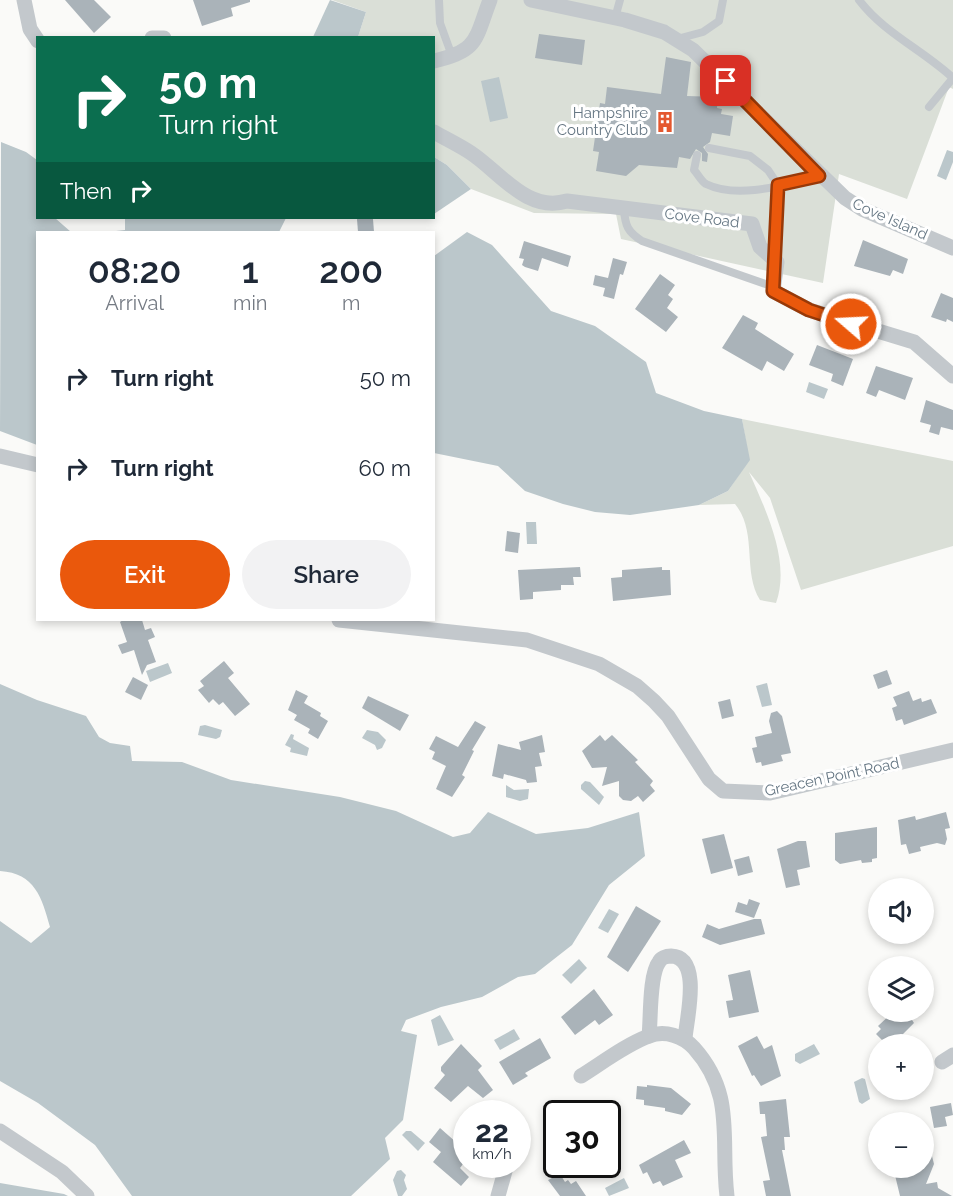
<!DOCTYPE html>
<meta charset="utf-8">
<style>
body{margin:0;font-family:Raleway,sans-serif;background:#f2f2f3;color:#1f2937;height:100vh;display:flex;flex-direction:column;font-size:22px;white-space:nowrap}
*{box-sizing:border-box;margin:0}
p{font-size:20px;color:#747a83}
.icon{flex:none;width:33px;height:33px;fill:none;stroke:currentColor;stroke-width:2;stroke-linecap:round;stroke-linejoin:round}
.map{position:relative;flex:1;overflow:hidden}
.drawer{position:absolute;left:36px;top:231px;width:399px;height:390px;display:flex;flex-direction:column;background:#fff;border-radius:0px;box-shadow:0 3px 9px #0003}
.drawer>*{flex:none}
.hud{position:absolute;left:36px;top:36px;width:399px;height:183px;border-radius:0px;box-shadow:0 3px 9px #0003;background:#0b6e4f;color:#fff;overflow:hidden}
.controls{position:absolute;left:868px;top:878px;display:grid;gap:12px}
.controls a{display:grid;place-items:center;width:66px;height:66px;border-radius:50%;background:#fff;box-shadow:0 3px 9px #0003;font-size:30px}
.speed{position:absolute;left:453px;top:1100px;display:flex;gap:12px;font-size:30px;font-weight:700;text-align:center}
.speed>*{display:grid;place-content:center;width:78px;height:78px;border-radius:50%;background:#fff;box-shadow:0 3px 9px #0003;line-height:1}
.speed small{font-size:15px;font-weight:400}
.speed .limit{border:3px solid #111;border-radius:9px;background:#fff;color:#111}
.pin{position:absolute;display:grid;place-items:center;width:51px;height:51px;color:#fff;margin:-26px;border-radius:12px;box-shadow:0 3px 9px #0006}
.me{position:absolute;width:66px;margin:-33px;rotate:289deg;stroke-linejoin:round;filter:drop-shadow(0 0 4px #0008)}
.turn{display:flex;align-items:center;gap:21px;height:126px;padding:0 24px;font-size:27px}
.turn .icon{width:78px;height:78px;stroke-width:2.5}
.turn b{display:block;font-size:42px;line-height:51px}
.then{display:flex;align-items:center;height:57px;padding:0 24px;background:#0003;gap:12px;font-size:22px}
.eta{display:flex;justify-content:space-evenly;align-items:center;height:102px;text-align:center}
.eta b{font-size:36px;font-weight:600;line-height:42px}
.cta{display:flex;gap:12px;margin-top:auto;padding:12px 24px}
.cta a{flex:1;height:69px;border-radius:36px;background:#ea580c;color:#fff;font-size:24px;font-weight:600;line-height:69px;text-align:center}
.cta a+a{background:#f2f2f3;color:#1f2937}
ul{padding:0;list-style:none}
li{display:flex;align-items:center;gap:18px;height:90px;padding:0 24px}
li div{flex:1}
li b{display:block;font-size:22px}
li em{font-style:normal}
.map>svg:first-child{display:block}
.green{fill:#dadfd7}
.water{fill:#bbc7cb}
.building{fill:#aab3b9}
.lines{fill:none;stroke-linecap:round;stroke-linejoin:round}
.lane{stroke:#c3c8cc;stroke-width:8}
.street{stroke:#c3c8cc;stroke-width:15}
.route-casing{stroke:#983908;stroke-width:15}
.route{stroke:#ea580c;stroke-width:10}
.labels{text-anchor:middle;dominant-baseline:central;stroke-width:6;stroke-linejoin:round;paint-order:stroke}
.poi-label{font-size:15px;fill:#657683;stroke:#fff;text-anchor:end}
.street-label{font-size:15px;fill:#657683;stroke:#fff}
</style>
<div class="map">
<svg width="953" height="1196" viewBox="0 0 953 1196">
<rect width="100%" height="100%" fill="#fafaf8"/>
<g class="green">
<polygon points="332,0 953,0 953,89 949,87 907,199 839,174 823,283 621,239 616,214 534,213 471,189 447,165 434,157 434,38 358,37 366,12"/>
<path d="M742,419L953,461V546L801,590L770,498L749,472C766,511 791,561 776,603L760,600C742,571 758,532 735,504L699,505L728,491L749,460Z"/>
</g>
<g class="water">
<polygon points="330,0 366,12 358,37 313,37"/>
<polygon points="499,77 508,118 490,122 481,81"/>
<polygon points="1,142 26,152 37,160 38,218 55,218 71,232 38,232 37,445 0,431"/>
<polygon points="947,150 953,152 953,162 946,180 937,176"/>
<polygon points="434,157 447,165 471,189 434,214"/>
<polygon points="125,218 286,218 279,232 107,232 125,230"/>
<polygon points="467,232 492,245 551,311 595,326 646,362 656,393 704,411 742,419 750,460 728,491 699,505 630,515 595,512 563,504 525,491 498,466 434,453 434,256"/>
<polygon points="809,382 828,389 824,399 806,392"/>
<polygon points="526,522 536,522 537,544 527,544"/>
<polygon points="168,663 172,673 150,682 146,671"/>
<polygon points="767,683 772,705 762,707 756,686"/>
<path d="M0,684L37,700L86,716L99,737L110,743L130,746L132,761L182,762L231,780L340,797L396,811L453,837L470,833L488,812L536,834L588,828L639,812L645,856L609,885L572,945L535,974L518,977L482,997L441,1007L406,1020L401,1031L417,1035L403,1120L385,1138L390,1159L351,1196H132L95,1145L38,1103L0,1081V921L31,943L50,927C42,898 35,873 0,871Z"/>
<polygon points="205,725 222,730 220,737 216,739 198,735 200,726"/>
<polygon points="367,730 378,732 386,740 382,748 377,750 375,745 362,738"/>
<polygon points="291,734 294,735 293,739 309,748 307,756 290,752 291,748 285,745"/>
<polygon points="585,781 590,782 604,797 599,805 581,789 581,785"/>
<polygon points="506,785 514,790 529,789 528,799 520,801 506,797"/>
<polygon points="609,909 619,914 608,933 598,928"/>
<polygon points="579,959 587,968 571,984 562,975"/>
<polygon points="440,1015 454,1040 438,1046 431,1020"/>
<polygon points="514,1029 520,1039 500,1050 494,1040"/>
<polygon points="814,1044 820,1054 800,1064 795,1061 795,1054"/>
<polygon points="862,1078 865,1079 870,1099 862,1104 859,1102 854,1082"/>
<polygon points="406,1131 411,1131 425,1143 418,1151 402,1135"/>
<polygon points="401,1170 406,1175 404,1180 407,1189 402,1196 398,1196 393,1180 397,1171"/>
<polygon points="624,1178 629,1188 609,1196 605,1188"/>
<polygon points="0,1183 64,1194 68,1196 0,1196"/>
</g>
<g class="building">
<polygon points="65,0 94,0 111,17 94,33"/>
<polygon points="193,0 250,0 250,2 231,8 233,16 202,26"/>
<polygon points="539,34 585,40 582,65 535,58"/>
<polygon points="666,57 691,62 687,96 718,97 717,108 722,109 721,114 733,116 730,136 712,133 710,142 703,147 708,154 707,162 702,161 702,153 696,149 690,159 679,157 677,168 639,165 626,176 596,171 599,152 593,151 600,103 605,104 607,87 661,94"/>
<polygon points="357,219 373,219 374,232 358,232"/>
<polygon points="863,240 908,259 903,274 893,270 890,276 854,266"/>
<polygon points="524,241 571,256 568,267 542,258 538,271 525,267 522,265 524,259 519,258"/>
<polygon points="613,258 627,262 623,275 620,274 614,299 603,296 605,288 593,285 595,275 608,278"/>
<polygon points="660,274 675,285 668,295 673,299 667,308 678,317 666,332 635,309"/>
<polygon points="941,293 953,298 953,322 947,319 946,322 931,317"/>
<polygon points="743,315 758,323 755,329 794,354 784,371 767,361 762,371 722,348"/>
<polygon points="817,345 853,359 843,386 831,381 833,374 809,365"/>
<polygon points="876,366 913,378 905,400 879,390 876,397 866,393"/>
<polygon points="926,400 953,410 953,430 941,427 939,435 929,432 931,425 920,422"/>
<polygon points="507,531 520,533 518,553 505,551"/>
<polygon points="580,567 581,577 573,577 574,585 561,585 561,590 533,592 533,599 520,600 518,570"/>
<polygon points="662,567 662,570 670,570 671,595 613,601 611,578 622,577 622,570"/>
<polygon points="123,620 142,620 145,630 151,628 155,637 148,640 156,662 147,665 142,675 134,650 122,654 118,645 127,642 120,622"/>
<polygon points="224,661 234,673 228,678 250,704 235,716 223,702 219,705 213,699 209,703 198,690 204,686 200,681"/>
<polygon points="887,670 892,684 878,689 873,675"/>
<polygon points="133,677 148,685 141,700 125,692"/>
<polygon points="296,690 308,696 304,703 321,713 320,716 328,721 318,739 308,733 310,729 294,720 297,715 288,710"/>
<polygon points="909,691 913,701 921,698 922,702 931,699 937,713 904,725 902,719 896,721 892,708 897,706 893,697"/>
<polygon points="368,696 409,715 400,731 362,708"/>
<polygon points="730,699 734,716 722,719 718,702"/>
<polygon points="777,711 782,716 791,753 781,755 783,761 762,766 761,762 756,763 752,748 757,747 755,737 772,733 769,721 771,713"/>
<polygon points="475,721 486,727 472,750 474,751 462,775 465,777 452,797 436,789 446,766 432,759 435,752 429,749 436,736 458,747"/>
<polygon points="542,735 545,752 539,753 542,766 535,767 537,782 527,783 526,780 504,774 503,779 492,776 498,744 521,750 519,742"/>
<polygon points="600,735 605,741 612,735 638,760 635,762 653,781 650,785 655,791 643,802 638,796 631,801 623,800 619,796 619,781 602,786 607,767 592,768 582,751"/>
<polygon points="946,812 950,828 945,829 947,839 945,845 937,843 920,847 921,851 909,854 906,844 901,845 898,820 915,816 916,820"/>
<polygon points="877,827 877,858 872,859 872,862 862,863 861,860 840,864 835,860 835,833"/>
<polygon points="724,834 733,868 711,874 702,839"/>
<polygon points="798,841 806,841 810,867 797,870 800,885 786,888 777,849"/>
<polygon points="749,856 753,872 738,876 734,860"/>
<polygon points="749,899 760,903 754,918 735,912 738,902 747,905"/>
<polygon points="636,906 661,921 628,972 607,957"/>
<polygon points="754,919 761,919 765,934 720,945 702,937 707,924 719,929"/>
<polygon points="750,970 759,1012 729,1018 726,1001 733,1000 728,975"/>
<polygon points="594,989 613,1015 599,1025 595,1020 575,1035 561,1017"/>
<polygon points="894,1011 921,1011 912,1020 914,1023 900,1037 898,1035 886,1044 876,1034 881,1029 878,1026"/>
<polygon points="757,1036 764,1049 772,1045 781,1076 761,1086 754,1075 752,1076 738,1046"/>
<polygon points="540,1038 551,1058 525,1073 528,1076 513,1085 499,1062"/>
<polygon points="461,1044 482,1066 478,1070 493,1090 483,1098 468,1086 451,1102 434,1088 445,1075 441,1071 441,1067"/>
<polygon points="647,1085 671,1088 691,1104 682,1115 665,1111 665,1108 644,1105 644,1100 636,1099 637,1086 647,1087"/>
<polygon points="786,1099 790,1137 784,1137 785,1150 782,1150 791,1196 766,1196 763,1181 770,1180 761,1137 767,1136 765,1114 760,1114 759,1102"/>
<polygon points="951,1103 953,1115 945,1117 947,1126 934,1128 930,1107"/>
<polygon points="440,1128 466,1151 466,1160 460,1168 469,1177 461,1186 433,1162 441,1152 429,1142"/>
<polygon points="684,1140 691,1153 675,1160 683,1177 663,1186 660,1181 653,1184 647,1172 643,1174 639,1165"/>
<polygon points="931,1152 934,1164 926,1184 937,1182 938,1188 952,1196 900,1196 893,1167 924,1167"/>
<polygon points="560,1174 565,1182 568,1180 571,1184 576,1181 586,1196 560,1196 548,1180"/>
</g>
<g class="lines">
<g class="lane">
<polyline points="439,0 440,23 452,56"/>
<path d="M859,0C884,33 923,50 953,78"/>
<polyline points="615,18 620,0"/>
<polyline points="677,39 703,32 719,21 723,0"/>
<polyline points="929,107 953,78"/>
<polyline points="709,148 750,156 768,170 778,185 774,231 776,260"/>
<path d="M697,155L694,170C698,174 701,181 706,184C739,200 786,184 819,176"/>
<path d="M624,209C625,226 628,232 642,241L774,287"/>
</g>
<g class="street">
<polyline points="24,0 30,29 38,41"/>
<polyline points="531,0 625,20 664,32 693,50 845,198 862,209 953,248"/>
<polyline points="152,38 164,38"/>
<path d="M434,61C479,51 475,39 490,0"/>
<path d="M434,132C446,139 459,145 471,153C501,173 527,213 567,201L752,224L760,247L777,262L773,291L809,310L914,342L953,376"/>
<polyline points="0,456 38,465"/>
<polyline points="339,620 527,640 599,664 637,686 654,701 668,716 709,779 723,791 770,793 953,750"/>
<path d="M649,1036C651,1019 649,975 659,962C661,958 666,956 671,956C702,957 687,1017 685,1038"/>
<polyline points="942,1062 953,1055"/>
<path d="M581,1076C602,1063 625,1045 649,1036C665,1030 683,1036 694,1048C736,1095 720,1139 727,1196"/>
<polyline points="0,1131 62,1172 87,1196"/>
<polyline points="498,1196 507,1164"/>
</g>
</g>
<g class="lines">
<defs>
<polyline id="route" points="726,81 819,176 778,185 773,291 809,310 851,324"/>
</defs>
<use href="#route" class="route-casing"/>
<use href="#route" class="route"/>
</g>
<defs>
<symbol id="building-bare" viewBox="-9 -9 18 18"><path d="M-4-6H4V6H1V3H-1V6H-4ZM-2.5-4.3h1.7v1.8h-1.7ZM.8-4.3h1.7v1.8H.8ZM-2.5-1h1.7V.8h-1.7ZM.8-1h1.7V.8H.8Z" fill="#e4572e" stroke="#fff" stroke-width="2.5" paint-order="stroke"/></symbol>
</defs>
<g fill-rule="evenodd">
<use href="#building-bare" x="650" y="107" width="30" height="30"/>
</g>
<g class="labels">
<g class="poi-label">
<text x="648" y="113">Hampshire<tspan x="648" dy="17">Country Club</tspan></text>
</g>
<g class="street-label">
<text transform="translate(702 218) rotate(7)">Cove Road</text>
<text transform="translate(890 219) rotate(24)">Cove Island</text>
<text transform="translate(832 777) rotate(-12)">Greacen Point Road</text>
</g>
</g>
</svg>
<div class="controls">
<a><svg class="icon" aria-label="sound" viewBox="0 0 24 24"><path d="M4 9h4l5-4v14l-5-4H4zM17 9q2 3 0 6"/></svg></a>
<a><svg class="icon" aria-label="layers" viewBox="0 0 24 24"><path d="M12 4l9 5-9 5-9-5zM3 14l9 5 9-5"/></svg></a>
<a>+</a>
<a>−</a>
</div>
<div class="speed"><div>22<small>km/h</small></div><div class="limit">30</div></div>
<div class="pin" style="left:726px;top:81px;background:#d93025"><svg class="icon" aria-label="arrive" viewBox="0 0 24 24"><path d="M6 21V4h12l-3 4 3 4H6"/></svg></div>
<svg class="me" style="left:851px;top:324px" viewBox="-20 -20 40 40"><circle r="17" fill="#ea580c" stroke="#fff" stroke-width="3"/><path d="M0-11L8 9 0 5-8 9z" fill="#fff"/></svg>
<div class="hud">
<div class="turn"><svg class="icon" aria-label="right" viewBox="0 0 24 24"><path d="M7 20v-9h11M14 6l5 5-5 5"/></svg><div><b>50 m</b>Turn right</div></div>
<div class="then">Then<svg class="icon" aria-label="right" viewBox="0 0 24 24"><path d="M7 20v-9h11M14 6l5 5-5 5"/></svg></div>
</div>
<section class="drawer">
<div class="eta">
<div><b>08:20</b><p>Arrival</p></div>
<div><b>1</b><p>min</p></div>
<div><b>200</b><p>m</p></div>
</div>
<ul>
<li><svg class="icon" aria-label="right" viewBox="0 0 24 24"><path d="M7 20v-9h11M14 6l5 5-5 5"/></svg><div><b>Turn right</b></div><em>50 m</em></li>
<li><svg class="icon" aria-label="right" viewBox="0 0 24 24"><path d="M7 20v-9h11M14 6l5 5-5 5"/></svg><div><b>Turn right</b></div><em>60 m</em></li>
</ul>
<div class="cta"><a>Exit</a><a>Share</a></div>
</section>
</div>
